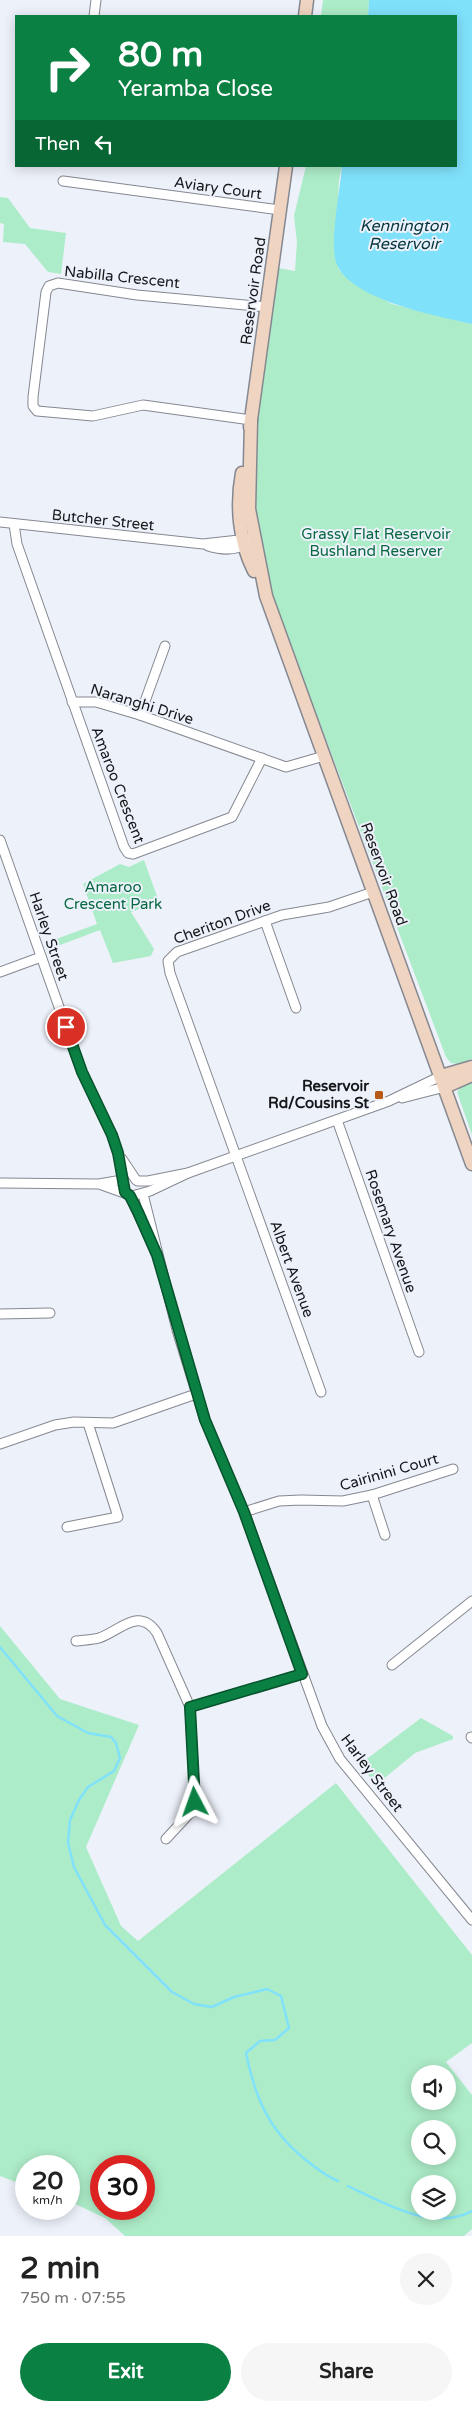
<!DOCTYPE html>
<meta charset="utf-8">
<style>
body{margin:0;font-family:"Varela Round",sans-serif;background:#f6f6f6;color:#222;height:100vh;display:flex;flex-direction:column;font-size:19px;white-space:nowrap}
*{box-sizing:border-box;margin:0}
p{font-size:16px;color:#767676}
.icon{flex:none;width:28px;height:28px;fill:none;stroke:currentColor;stroke-width:2;stroke-linecap:round;stroke-linejoin:round}
.map{position:relative;height:2236px;overflow:hidden}
.side{display:flex;flex-direction:column;background:#fff;flex:1}
.side>*{flex:none}
.hud{position:absolute;left:15px;top:15px;width:442px;height:152px;border-radius:0px;box-shadow:0 2px 12px #0003;background:#0b8043;color:#fff;overflow:hidden}
.controls{position:absolute;left:411px;top:2065px;display:grid;gap:10px}
.controls a{display:grid;place-items:center;width:45px;height:45px;border-radius:50%;background:#fff;box-shadow:0 2px 12px #0003;font-size:25px}
.speed{position:absolute;left:15px;top:2155px;display:flex;gap:10px;font-size:25px;font-weight:700;text-align:center}
.speed>*{display:grid;place-content:center;width:65px;height:65px;border-radius:50%;background:#fff;box-shadow:0 2px 12px #0003;line-height:1}
.speed small{font-size:12px;font-weight:400}
.speed .limit{border:8px solid #d22;background:#fff;color:#111}
.pin{position:absolute;display:grid;place-items:center;width:42px;height:42px;color:#fff;margin:-21px;border:2px solid #fff;border-radius:50%;box-shadow:0 1px 5px #0007}
.me{position:absolute;width:55px;margin:-28px;rotate:356deg;stroke-linejoin:round;filter:drop-shadow(0 0 4px #0008)}
.turn{display:flex;align-items:center;gap:18px;height:105px;padding:0 20px;font-size:22px}
.turn .icon{width:65px;height:65px;stroke-width:2.5}
.turn b{display:block;font-size:35px;line-height:42px}
.then{display:flex;align-items:center;height:48px;padding:0 20px;background:#0003;gap:10px;font-size:19px}
.round{display:grid;place-items:center;flex:none;width:52px;height:52px;border-radius:26px;background:#f6f6f6}
.overview{display:flex;align-items:center;justify-content:space-between;height:85px;padding:0 20px}
h1{font-size:30px;font-weight:800;line-height:38px}
.cta{display:flex;gap:10px;margin-top:auto;padding:10px 20px}
.cta a{flex:1;height:58px;border-radius:30px;background:#0b8043;color:#fff;font-size:20px;font-weight:800;line-height:58px;text-align:center}
.cta a+a{background:#f6f6f6;color:#222}
.map>svg:first-child{display:block}
.green{fill:#adecc8;fill-rule:evenodd}
.water{fill:#80e1fb}
.lines{fill:none;stroke-linecap:round;stroke-linejoin:round}
.stream{stroke:#80e1fb;stroke-width:2.5}
.street-casing{stroke:#858891;stroke-width:11}
.secondary-casing{stroke:#858891;stroke-width:15}
.street{stroke:#fff;stroke-width:9}
.secondary{stroke:#efd4c2;stroke-width:12}
.route-casing{stroke:#07532c;stroke-width:12}
.route{stroke:#0b8043;stroke-width:9}
.poi-dot{fill:#b85815;stroke:#edf1fa;stroke-width:2}
.labels{text-anchor:middle;dominant-baseline:central;stroke-width:4;stroke-linejoin:round;paint-order:stroke}
.street-label{font-size:15px;fill:#16171a;stroke:#edf1fa}
.park-label{font-size:15px;fill:#086842;stroke:#edf1fa}
.poi-label{font-size:15px;font-weight:bold;fill:#16171a;stroke:#edf1fa;text-anchor:end}
.water-label{font-size:16px;font-style:italic;fill:#053640;stroke:#edf1fa}
</style>
<div class="map">
<svg width="472" height="2236" viewBox="0 0 472 2236">
<rect width="100%" height="100%" fill="#edf1fa"/>
<g class="green">
<polygon points="323,0 369,0 368,16 321,16"/>
<polygon points="306,166 342,166 339,180 335,257 339,270 360,287 392,304 472,324 472,1059 458,1064 451,1063 446,1057 279,615 256,538 254,449 278,268 295,271 297,242 294,216"/>
<polygon points="0,197 8,198 30,228 66,233 61,274 48,272 25,244 3,242 4,224 0,223"/>
<polygon points="144,860 159,902 131,912 154,949 151,956 113,963 100,930 47,950 45,943 97,924 83,884 120,864 129,867"/>
<polygon points="472,1080 472,1135 457,1092 462,1085"/>
<path d="M0,1626L60,1699L139,1725L86,1847L121,1926L138,1941L336,1783L472,1955V2043L446,2062L472,2095V2229L464,2236H125L105,2218L69,2201V2166H26V2186L0,2176ZM420,2074H448V2101H420ZM420,2129H448V2156H420ZM101,2166H144V2209H101ZM420,2184H448V2211H420Z"/>
<polygon points="421,1718 453,1736 453,1739 415,1753 376,1785 360,1764"/>
</g>
<path class="water" d="M369,0H472V324C438,316 342,299 335,258C331,234 340,191 342,166H456V16H368Z"/>
<g class="lines">
<g class="stream">
<path d="M0,1647L57,1716L88,1733L111,1737L116,1743L120,1758L114,1771L88,1787L79,1800L70,1820L68,1843L74,1867L105,1925L172,1992L194,2004L212,2007L234,1997L267,1989L281,1996L289,2028L275,2040L260,2041L246,2053C256,2102 271,2134 311,2164C320,2171 328,2177 338,2181"/>
<path d="M348,2186C383,2203 433,2232 472,2211"/>
</g>
<defs>
<g id="street">
<polyline points="94,16 96,0"/>
<polyline points="63,181 280,210"/>
<polyline points="251,420 143,405 93,416 37,411 33,406 33,397 46,292 49,286 58,283 137,295 267,307"/>
<polyline points="0,522 203,544 248,539"/>
<polyline points="14,524 17,544 124,847 128,853 133,854 232,817 262,758"/>
<path d="M208,546C221,550 236,551 248,543"/>
<polyline points="72,702 96,702 140,715 286,767 324,756"/>
<polyline points="140,715 165,646"/>
<polyline points="0,840 82,1072 112,1135 118,1153 125,1192 132,1196 150,1191 188,1173"/>
<polyline points="265,921 296,1008"/>
<polyline points="0,972 41,957"/>
<polyline points="402,1098 445,1087"/>
<polyline points="337,1120 419,1352"/>
<polyline points="122,1159 136,1180"/>
<polyline points="138,1181 148,1181 188,1173 389,1101 441,1076"/>
<polyline points="0,1183 99,1184 122,1180"/>
<polyline points="102,1185 127,1194"/>
<polyline points="143,1194 177,1330 205,1420 244,1512 322,1726 340,1759 472,1920"/>
<polyline points="130,1196 154,1248"/>
<polyline points="0,1314 50,1313"/>
<polyline points="321,1392 170,973 168,961 177,952 282,915 329,907 373,892"/>
<polyline points="0,1444 55,1425 74,1422 113,1423 196,1394"/>
<polyline points="372,1495 385,1535"/>
<polyline points="244,1512 279,1501 301,1500 343,1501 372,1495 453,1469"/>
<polyline points="67,1527 118,1517 88,1423"/>
<path d="M76,1641C83,1640 92,1640 99,1638C120,1631 139,1606 157,1633L190,1707L302,1674"/>
<polyline points="392,1665 472,1601"/>
<polyline points="471,1737 472,1738"/>
<polyline points="166,1839 190,1813 195,1802 190,1707"/>
</g>
<g id="secondary">
<polyline points="305,16 307,0"/>
<polyline points="251,420 249,509 266,596 472,1164"/>
<polyline points="250,427 286,166"/>
<path d="M242,473C236,505 239,542 254,571"/>
<polyline points="441,1076 472,1067"/>
<polyline points="445,1087 472,1075"/>
</g>
</defs>
<use href="#street" class="street-casing"/>
<use href="#secondary" class="secondary-casing"/>
<use href="#street" class="street"/>
<use href="#secondary" class="secondary"/>
</g>
<g class="lines">
<defs>
<polyline id="route" points="66,1027 82,1072 112,1135 118,1153 125,1192 130,1196 138,1212 157,1255 205,1420 244,1512 302,1674 190,1707 195,1802"/>
</defs>
<use href="#route" class="route-casing"/>
<use href="#route" class="route"/>
</g>
<rect class="poi-dot" x="374" y="1090" width="10" height="10" rx="2.5"/>
<g class="labels">
<g class="street-label">
<text transform="translate(218 188) rotate(8)">Aviary Court</text>
<text transform="translate(122 277) rotate(6)">Nabilla Crescent</text>
<text transform="translate(253 291) rotate(-82)">Reservoir Road</text>
<text transform="translate(103 520) rotate(6)">Butcher Street</text>
<text transform="translate(142 704) rotate(17)">Naranghi Drive</text>
<text transform="translate(118 785) rotate(69)">Amaroo Crescent</text>
<text transform="translate(384 874) rotate(70)">Reservoir Road</text>
<text transform="translate(222 922) rotate(-20)">Cheriton Drive</text>
<text transform="translate(49 936) rotate(71)">Harley Street</text>
<text transform="translate(391 1231) rotate(71)">Rosemary Avenue</text>
<text transform="translate(292 1269) rotate(70)">Albert Avenue</text>
<text transform="translate(389 1472) rotate(-16)">Cairinini Court</text>
<text transform="translate(372 1773) rotate(53)">Harley Street</text>
</g>
<g class="park-label">
<text x="376" y="534">Grassy Flat Reservoir<tspan x="376" dy="17">Bushland Reserver</tspan></text>
<text x="113" y="887">Amaroo<tspan x="113" dy="17">Crescent Park</tspan></text>
</g>
<g class="poi-label">
<text x="369" y="1086">Reservoir<tspan x="369" dy="17">Rd/Cousins St</tspan></text>
</g>
<g class="water-label">
<text x="404" y="226">Kennington<tspan x="404" dy="18">Reservoir</tspan></text>
</g>
</g>
</svg>
<div class="controls">
<a><svg class="icon" aria-label="sound" viewBox="0 0 24 24"><path d="M4 9h4l5-4v14l-5-4H4zM17 9q2 3 0 6"/></svg></a>
<a><svg class="icon" aria-label="search" viewBox="0 0 24 24"><circle cx="10" cy="10" r="6"/><path d="M15 15l6 6"/></svg></a>
<a><svg class="icon" aria-label="layers" viewBox="0 0 24 24"><path d="M12 4l9 5-9 5-9-5zM3 14l9 5 9-5"/></svg></a>
</div>
<div class="speed"><div>20<small>km/h</small></div><div class="limit">30</div></div>
<div class="pin" style="left:66px;top:1027px;background:#d93025"><svg class="icon" aria-label="arrive" viewBox="0 0 24 24"><path d="M6 21V4h12l-3 4 3 4H6"/></svg></div>
<svg class="me" style="left:195px;top:1802px" viewBox="-20 -20 40 40"><path d="M0-17L14 15 0 8-14 15z" fill="#0b8043" stroke="#fff" stroke-width="4"/></svg>
<div class="hud">
<div class="turn"><svg class="icon" aria-label="right" viewBox="0 0 24 24"><path d="M7 20v-9h11M14 6l5 5-5 5"/></svg><div><b>80 m</b>Yeramba Close</div></div>
<div class="then">Then<svg class="icon" aria-label="left" viewBox="0 0 24 24"><path d="M17 20v-9H6M10 6l-5 5 5 5"/></svg></div>
</div>
</div>
<section class="side">
<div class="overview"><div><h1>2 min</h1><p>750 m · 07:55</p></div><a class="round"><svg class="icon" aria-label="close" viewBox="0 0 24 24"><path d="M6 6l12 12M18 6L6 18"/></svg></a></div>
<div class="cta"><a>Exit</a><a>Share</a></div>
</section>
